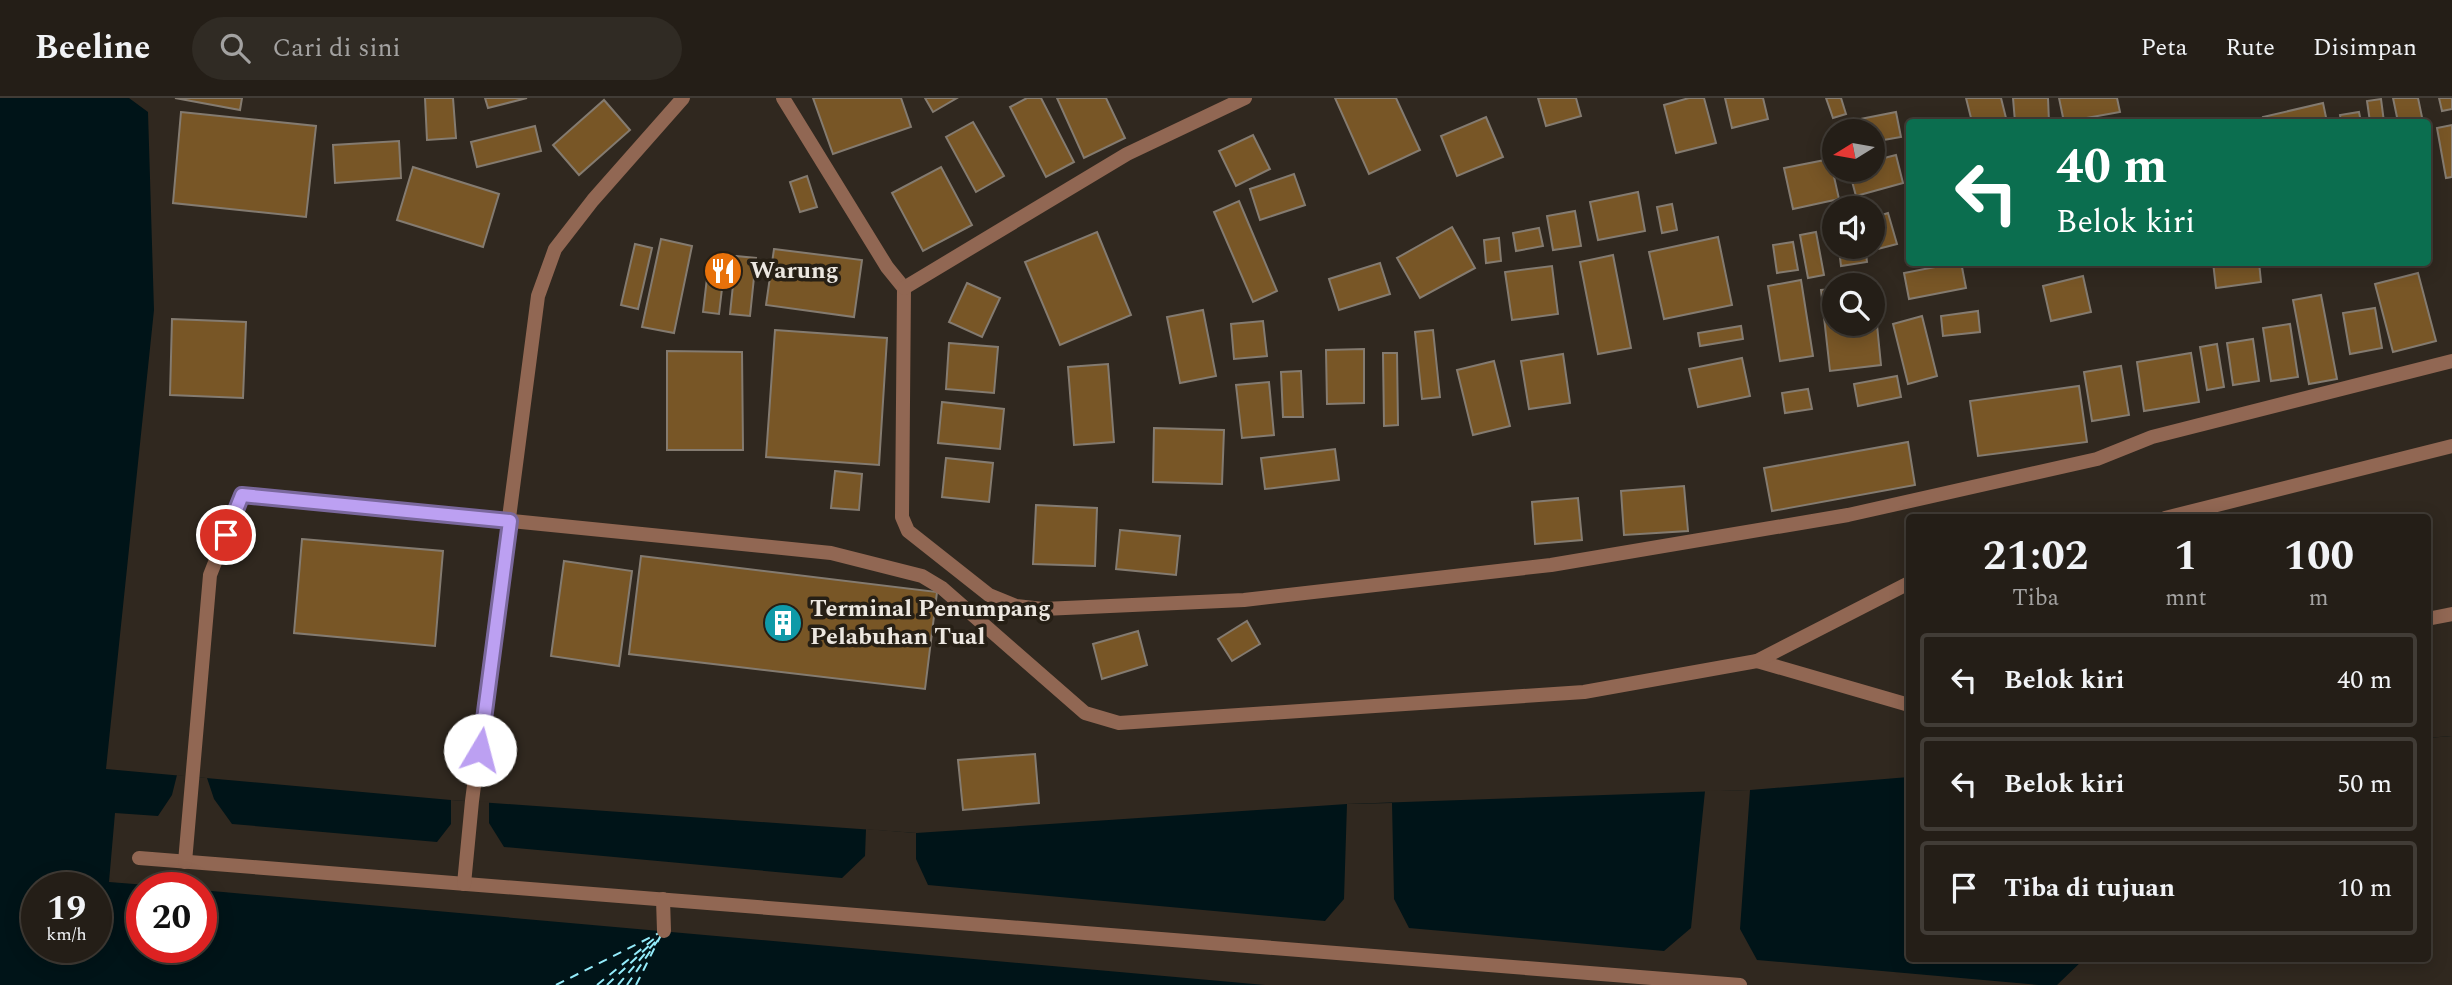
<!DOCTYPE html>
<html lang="id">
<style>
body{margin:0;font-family:Spectral,serif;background:#302b24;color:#f1f3f6;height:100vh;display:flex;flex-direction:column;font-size:26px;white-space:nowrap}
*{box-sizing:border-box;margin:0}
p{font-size:23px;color:#a3a2a1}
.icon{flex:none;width:38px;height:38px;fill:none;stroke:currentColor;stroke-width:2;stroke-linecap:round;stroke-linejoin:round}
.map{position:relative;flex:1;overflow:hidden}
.side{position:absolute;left:1906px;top:416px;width:525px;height:448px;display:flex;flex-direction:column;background:#241e17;border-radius:7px;box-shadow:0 4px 18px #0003,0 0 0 2px #413c36}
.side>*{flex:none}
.top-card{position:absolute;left:1906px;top:21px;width:525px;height:147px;border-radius:7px;box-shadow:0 4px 18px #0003,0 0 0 2px #413c36;background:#0b6e4f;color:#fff;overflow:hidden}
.needle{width:46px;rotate:259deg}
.controls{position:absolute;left:1822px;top:21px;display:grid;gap:14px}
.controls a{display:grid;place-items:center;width:63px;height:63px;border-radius:50%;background:#241e17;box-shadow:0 4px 18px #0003,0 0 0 2px #413c36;font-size:35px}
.speed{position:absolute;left:21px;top:774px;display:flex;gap:14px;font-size:35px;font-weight:700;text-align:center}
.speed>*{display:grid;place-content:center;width:91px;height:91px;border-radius:50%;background:#241e17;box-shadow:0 4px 18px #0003,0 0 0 2px #413c36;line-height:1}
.speed small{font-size:18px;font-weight:400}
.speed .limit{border:10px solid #d22;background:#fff;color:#111}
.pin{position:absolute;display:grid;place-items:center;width:60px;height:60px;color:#fff;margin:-30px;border:4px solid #fff;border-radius:50%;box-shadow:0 2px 7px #0007}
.me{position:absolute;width:77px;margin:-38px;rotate:8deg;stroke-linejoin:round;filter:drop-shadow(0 0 5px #0008)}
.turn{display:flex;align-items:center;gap:24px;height:147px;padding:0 35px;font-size:32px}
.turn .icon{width:91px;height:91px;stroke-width:2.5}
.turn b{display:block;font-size:49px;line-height:60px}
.eta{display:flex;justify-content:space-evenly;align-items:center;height:119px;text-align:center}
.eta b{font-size:42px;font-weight:700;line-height:49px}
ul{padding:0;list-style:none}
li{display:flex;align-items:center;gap:21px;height:94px;margin:0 14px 10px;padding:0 21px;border:4px solid #413c36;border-radius:7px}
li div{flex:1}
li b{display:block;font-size:26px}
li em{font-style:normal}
header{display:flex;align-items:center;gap:42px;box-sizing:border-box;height:98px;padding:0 35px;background:#241e17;border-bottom:2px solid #413c36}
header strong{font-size:33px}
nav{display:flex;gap:38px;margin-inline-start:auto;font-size:24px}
.search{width:490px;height:63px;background:#302b24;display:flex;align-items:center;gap:18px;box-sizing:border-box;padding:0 24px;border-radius:38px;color:#a3a2a1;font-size:26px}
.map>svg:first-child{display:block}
.water{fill:#001418;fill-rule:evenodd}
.pier{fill:#30281f}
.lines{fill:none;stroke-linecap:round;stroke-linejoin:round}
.ferry{stroke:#94ecfb;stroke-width:2;stroke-dasharray:9 7;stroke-linecap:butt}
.building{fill:#785626;stroke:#847b70;stroke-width:2}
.lane{stroke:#916753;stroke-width:14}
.street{stroke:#916753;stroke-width:14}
.route-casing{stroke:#7a689d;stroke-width:18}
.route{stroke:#bca0f2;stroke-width:12}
.labels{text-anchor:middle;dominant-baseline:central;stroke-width:7;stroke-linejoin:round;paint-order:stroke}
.poi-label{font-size:24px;font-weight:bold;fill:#ece7e0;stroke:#261f15;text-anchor:start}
</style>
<header>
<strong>Beeline</strong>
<div class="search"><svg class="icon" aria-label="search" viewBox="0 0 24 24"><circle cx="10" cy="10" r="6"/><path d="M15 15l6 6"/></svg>Cari di sini</div>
<nav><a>Peta</a><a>Rute</a><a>Disimpan</a></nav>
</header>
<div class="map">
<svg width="2452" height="887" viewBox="0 0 2452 887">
<rect width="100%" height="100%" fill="#30281f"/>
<path class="water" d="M0,0H129L148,14L154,212L106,671L451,702L916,735L1347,706L1750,692L1909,679V861H2427V640L2452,638V887H0ZM37,789H96V849H37ZM142,789H201V849H142Z"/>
<g class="pier">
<polygon points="2452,638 2452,887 2057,887 2084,861 2427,861 2427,640"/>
<polygon points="177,677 207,680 214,701 232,726 437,744 451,726 451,702 489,704 489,725 504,749 842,780 865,758 866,731 916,735 916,761 928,787 1325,823 1344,801 1347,706 1392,705 1394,801 1409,830 1664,853 1691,830 1705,693 1750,692 1740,831 1757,862 2039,887 1265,887 201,792 201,789 172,789 109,784 115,715 158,718 172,697"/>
</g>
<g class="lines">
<g class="ferry">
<polyline points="556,887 659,835"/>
<polyline points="597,887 660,836"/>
<polyline points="607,887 653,844"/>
<polyline points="618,887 661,837"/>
<polyline points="627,887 658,842"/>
<polyline points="636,887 661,837"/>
</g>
</g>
<g class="building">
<polygon points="175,0 242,0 240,12"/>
<polygon points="425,0 453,0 456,40 427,42"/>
<polygon points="485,0 527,0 488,10"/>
<polygon points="813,0 901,0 911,29 833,56"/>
<polygon points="925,0 957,0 933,14"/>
<polygon points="1027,0 1041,0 1074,64 1046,79 1010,9"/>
<polygon points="1057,0 1106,0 1125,40 1084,60"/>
<polygon points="1335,0 1396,0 1420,52 1369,76"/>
<polygon points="1538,0 1576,0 1581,18 1546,28"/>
<polygon points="1689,0 1704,0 1716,45 1676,55 1664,7"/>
<polygon points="1725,0 1763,0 1768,21 1732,30"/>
<polygon points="1826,0 1841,0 1846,16 1833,20"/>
<polygon points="1966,0 2001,0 2007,24 1972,24"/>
<polygon points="2013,0 2048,0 2049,24 2015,24"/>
<polygon points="2059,0 2117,0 2120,14 2064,24"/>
<polygon points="2393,0 2418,0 2423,24 2398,24"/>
<polygon points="2439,0 2452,0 2452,11 2442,13"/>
<polygon points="2381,1 2384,24 2370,24 2367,3"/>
<polygon points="604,2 630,32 579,77 553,47"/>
<polygon points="2323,5 2327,24 2264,24 2263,19"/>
<polygon points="181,14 316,28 306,119 173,105"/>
<polygon points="1896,14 1901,39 1872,44 1872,33 1847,33 1845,24"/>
<polygon points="2359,14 2361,24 2341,24 2340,17"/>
<polygon points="1486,19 1503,59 1457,78 1441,38"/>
<polygon points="973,24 1004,78 976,94 946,39"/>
<polygon points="2452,27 2452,79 2446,80 2437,30"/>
<polygon points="535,28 541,53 477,69 471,44"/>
<polygon points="1253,37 1270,71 1236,88 1219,53"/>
<polygon points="399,43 401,80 335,85 333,47"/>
<polygon points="1896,57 1903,85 1856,98 1849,72 1872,72 1872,63"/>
<polygon points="1830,61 1839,101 1793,111 1784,70"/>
<polygon points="413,69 499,96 483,149 397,122"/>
<polygon points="941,69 972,127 923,153 892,95"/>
<polygon points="1294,76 1305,107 1260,122 1250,91"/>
<polygon points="807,78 817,109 800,114 790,84"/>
<polygon points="1638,94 1645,133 1598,142 1590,104"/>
<polygon points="1239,103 1277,193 1253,204 1214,114"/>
<polygon points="1672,106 1677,132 1662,135 1657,109"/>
<polygon points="1575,113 1581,148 1553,152 1547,118"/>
<polygon points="1888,115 1897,146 1874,152 1872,120"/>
<polygon points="1452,129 1475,170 1420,200 1397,160"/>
<polygon points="1539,130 1543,148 1516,153 1513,135"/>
<polygon points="1097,134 1131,217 1060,247 1025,164"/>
<polygon points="1816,134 1824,177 1808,180 1800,137"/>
<polygon points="1718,139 1732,207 1664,221 1649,154"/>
<polygon points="1499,140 1501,163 1486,165 1484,142"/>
<polygon points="661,141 692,148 674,235 642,229"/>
<polygon points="1793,144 1798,172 1777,175 1773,147"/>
<polygon points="635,146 652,150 638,211 621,207"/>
<polygon points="1852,149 1865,149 1867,164 1841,168 1839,151"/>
<polygon points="774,151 862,162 854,219 766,207"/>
<polygon points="1613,157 1631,250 1598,256 1580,164"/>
<polygon points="736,158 756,160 750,218 730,216"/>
<polygon points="709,163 725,165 719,216 703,214"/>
<polygon points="1961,164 1966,190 1909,201 1904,175"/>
<polygon points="2213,164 2259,164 2261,184 2216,190"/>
<polygon points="1380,165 1390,196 1339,212 1329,181"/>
<polygon points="1552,168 1558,216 1512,222 1505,174"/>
<polygon points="2418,175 2436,243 2393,254 2375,186"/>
<polygon points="2083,178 2091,214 2051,223 2043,188"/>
<polygon points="1801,182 1813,258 1780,263 1768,188"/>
<polygon points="967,185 1000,200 982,239 949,224"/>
<polygon points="1870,187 1873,187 1881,267 1830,273 1821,192 1834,191 1834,226 1872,226 1872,187"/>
<polygon points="2321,197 2337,281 2309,286 2293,202"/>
<polygon points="2375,210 2382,250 2350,256 2343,215"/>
<polygon points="1203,212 1216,278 1180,285 1167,219"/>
<polygon points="1978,213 1980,234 1943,238 1941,218"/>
<polygon points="1922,218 1937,278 1908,286 1893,226"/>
<polygon points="172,221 246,224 243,300 170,297"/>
<polygon points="1263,223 1267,258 1234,261 1231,226"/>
<polygon points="2290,226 2298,279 2271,283 2263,230"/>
<polygon points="1741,228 1743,241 1700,248 1698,235"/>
<polygon points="775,232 887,240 879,367 766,359"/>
<polygon points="1433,232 1440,299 1422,301 1415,234"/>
<polygon points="2253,241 2259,283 2233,287 2227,245"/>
<polygon points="949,245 998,249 994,295 946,291"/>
<polygon points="2217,246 2224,289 2207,292 2200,249"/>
<polygon points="1364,251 1364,305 1327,306 1326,252"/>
<polygon points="667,253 742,254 743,352 667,352"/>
<polygon points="1383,255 1397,255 1398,327 1384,328"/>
<polygon points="2191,255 2199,304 2144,313 2137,264"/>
<polygon points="1563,256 1570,305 1529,311 1521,263"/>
<polygon points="1742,260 1750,298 1698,309 1689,271"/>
<polygon points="1494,263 1510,328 1473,337 1457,272"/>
<polygon points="1108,266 1114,344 1074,347 1068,269"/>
<polygon points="2121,268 2129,317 2092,323 2084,274"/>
<polygon points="1301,273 1303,319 1283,319 1281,274"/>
<polygon points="1897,278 1901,299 1858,308 1854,286"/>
<polygon points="1269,284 1274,337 1242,340 1236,287"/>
<polygon points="2079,288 2087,344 1978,358 1970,303"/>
<polygon points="1808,291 1812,311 1785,315 1782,295"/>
<polygon points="942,304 1004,311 1000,351 938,345"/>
<polygon points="1154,330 1224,332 1222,386 1153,384"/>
<polygon points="1908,344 1915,387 1772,413 1764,370"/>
<polygon points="1335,351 1339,382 1265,391 1261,360"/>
<polygon points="946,360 993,365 989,404 942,399"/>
<polygon points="835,373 862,376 859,412 831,410"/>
<polygon points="1684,388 1688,433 1624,437 1621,393"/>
<polygon points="1578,400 1582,442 1535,446 1532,404"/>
<polygon points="1036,407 1097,410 1095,468 1033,466"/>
<polygon points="1120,432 1180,438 1176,477 1116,471"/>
<polygon points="302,441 443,453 435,548 294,535"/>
<polygon points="641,458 937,494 925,591 629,556"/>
<polygon points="564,463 632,473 619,568 551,558"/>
<polygon points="1247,523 1260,546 1232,563 1218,541"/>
<polygon points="1138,533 1147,567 1102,581 1093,546"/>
<polygon points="1035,656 1039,705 963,712 958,662"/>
</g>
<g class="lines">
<g class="lane">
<polyline points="2165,420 2452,348"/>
<polyline points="2427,521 2452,516"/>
<polyline points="1757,563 1909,607"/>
<polyline points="139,760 1740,887"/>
<polyline points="185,764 210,477 242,396 831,455 922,478 942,490 1085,615 1119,625 1584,594 1757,563 1909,485"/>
<polyline points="464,786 472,703 538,198 555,151 593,102 683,0"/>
<polyline points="663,801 664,833"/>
</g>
<g class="street">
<polyline points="783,0 887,169 904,190 902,419 908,433 989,497 1016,508 1043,511 1244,502 1551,467 1848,417 2097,361 2152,339 2452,263"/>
<polyline points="904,190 1127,56 1245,0"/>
</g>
</g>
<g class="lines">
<defs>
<polyline id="route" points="226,437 242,397 510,423 480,652"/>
</defs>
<use href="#route" class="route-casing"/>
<use href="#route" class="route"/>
</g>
<defs>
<symbol id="restaurant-disc" viewBox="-11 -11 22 22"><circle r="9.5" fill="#e8710a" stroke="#261f15"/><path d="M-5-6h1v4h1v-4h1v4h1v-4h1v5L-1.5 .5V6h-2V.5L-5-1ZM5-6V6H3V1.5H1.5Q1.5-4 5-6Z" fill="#fff"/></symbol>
<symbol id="building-disc" viewBox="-11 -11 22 22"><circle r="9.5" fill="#0f9aa8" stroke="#261f15"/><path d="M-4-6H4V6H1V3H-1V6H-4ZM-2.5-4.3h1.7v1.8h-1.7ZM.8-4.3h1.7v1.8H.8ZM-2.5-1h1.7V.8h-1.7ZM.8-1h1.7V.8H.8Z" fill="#fff"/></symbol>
</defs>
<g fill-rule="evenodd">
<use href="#restaurant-disc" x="701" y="151" width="44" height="44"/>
<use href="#building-disc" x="761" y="503" width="44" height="44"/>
</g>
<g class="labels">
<g class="poi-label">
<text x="750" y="173">Warung</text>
<text x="810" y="511">Terminal Penumpang<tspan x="810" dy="28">Pelabuhan Tual</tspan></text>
</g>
</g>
</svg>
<div class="controls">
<a><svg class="needle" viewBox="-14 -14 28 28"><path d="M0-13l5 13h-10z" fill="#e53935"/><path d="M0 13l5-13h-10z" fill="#a3a2a1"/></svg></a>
<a><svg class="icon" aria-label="sound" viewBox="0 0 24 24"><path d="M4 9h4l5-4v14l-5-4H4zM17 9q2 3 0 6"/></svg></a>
<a><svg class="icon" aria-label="search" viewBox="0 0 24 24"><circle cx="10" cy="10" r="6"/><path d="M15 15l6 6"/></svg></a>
</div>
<div class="speed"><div>19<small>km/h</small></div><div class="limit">20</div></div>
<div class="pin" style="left:226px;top:437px;background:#d93025"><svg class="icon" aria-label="arrive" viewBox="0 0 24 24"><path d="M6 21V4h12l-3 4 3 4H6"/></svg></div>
<svg class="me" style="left:480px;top:652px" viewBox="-20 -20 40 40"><circle r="19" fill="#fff"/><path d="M0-13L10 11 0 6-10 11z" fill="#bca0f2"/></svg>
<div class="top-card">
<div class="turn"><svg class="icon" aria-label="left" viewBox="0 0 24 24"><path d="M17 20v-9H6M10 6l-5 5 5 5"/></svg><div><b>40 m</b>Belok kiri</div></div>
</div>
<section class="side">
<div class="eta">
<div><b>21:02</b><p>Tiba</p></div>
<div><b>1</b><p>mnt</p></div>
<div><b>100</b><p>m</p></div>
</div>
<ul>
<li><svg class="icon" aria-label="left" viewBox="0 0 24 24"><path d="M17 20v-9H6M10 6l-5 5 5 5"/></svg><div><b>Belok kiri</b></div><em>40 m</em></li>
<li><svg class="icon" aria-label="left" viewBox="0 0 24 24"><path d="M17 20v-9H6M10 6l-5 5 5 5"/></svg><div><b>Belok kiri</b></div><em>50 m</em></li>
<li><svg class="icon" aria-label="arrive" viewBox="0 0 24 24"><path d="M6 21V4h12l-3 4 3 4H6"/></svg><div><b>Tiba di tujuan</b></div><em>10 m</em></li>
</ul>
</section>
</div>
